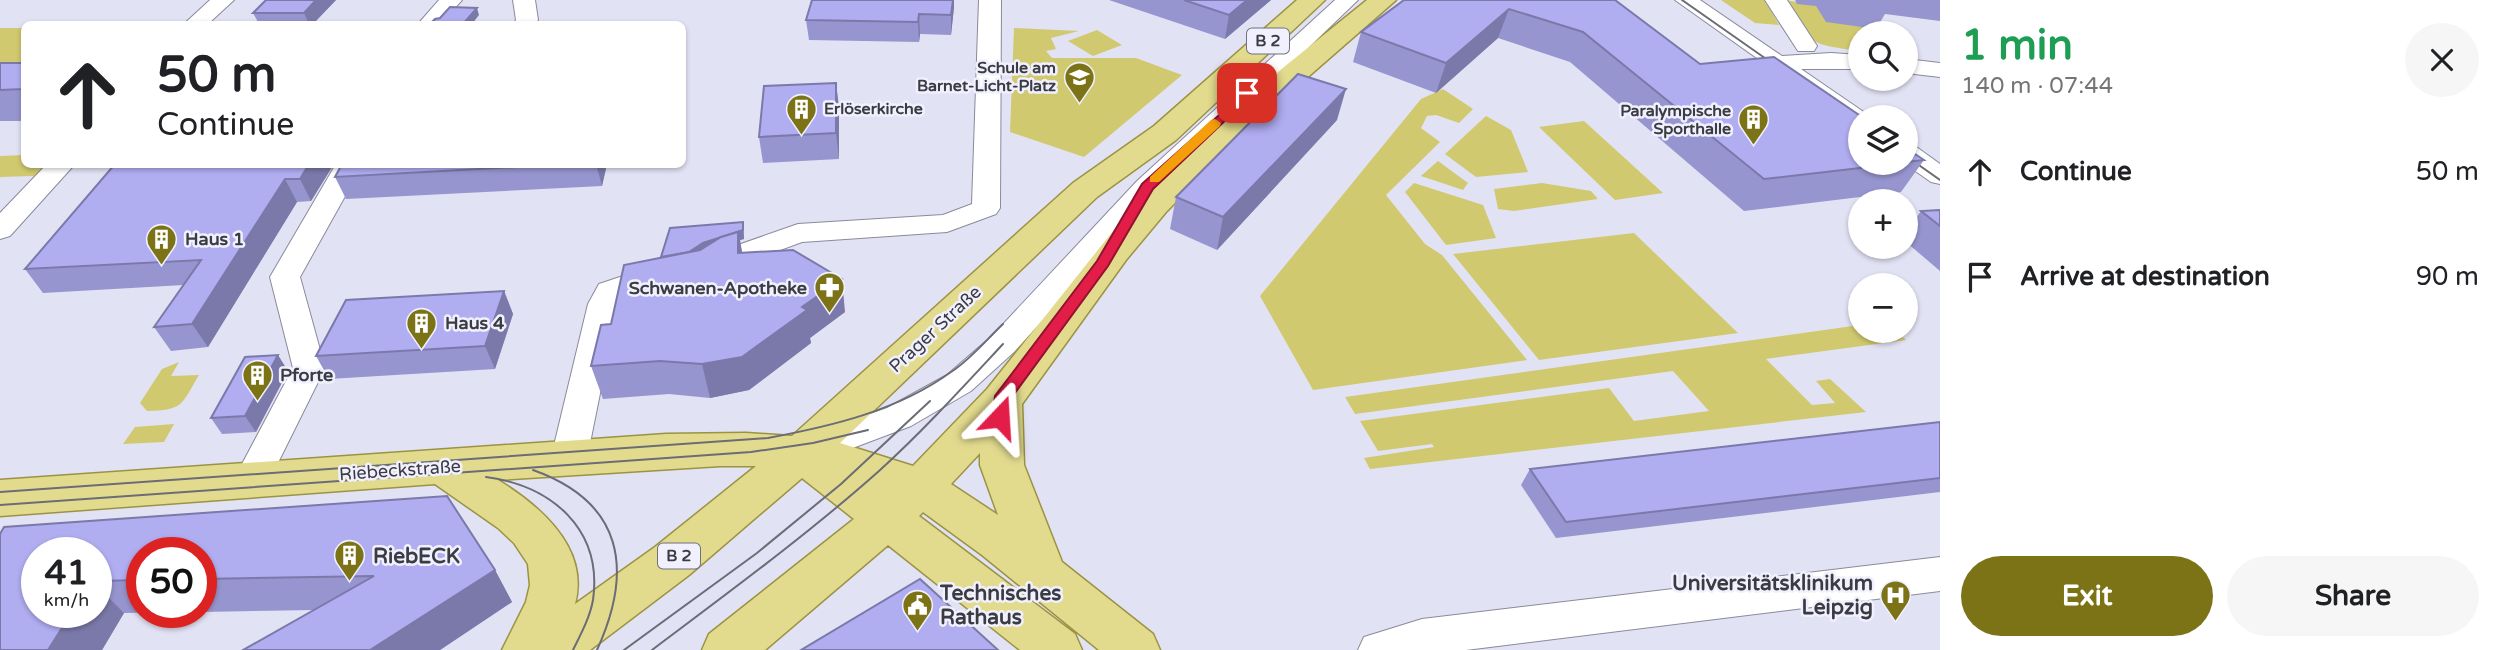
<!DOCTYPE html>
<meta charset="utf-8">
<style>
body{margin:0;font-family:"Varela Round",sans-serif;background:#f6f6f6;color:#202124;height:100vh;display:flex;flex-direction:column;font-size:26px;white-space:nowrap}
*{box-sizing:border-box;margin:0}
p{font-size:23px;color:#757577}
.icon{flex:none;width:38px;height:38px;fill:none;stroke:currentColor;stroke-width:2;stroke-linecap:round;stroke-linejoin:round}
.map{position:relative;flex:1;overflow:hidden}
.details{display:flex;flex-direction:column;background:#fff;width:560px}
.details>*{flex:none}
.guide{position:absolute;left:21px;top:21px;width:665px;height:147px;border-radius:10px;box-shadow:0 2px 5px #0004;background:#fff;color:#202124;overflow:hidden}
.buttons{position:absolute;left:1848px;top:21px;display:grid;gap:14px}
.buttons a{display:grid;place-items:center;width:70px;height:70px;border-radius:50%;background:#fff;box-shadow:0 2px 5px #0004;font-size:35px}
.speed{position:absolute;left:21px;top:537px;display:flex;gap:14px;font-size:35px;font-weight:700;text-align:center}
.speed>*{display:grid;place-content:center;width:91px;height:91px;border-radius:50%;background:#fff;box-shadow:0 2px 5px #0004;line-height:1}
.speed small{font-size:18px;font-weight:400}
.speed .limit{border:10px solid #d22;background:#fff;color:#111}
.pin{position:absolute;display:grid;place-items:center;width:60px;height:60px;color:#fff;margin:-30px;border-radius:14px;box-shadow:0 4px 10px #0006}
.me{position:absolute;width:77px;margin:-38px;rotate:20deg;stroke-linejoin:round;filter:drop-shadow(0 0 5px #0008)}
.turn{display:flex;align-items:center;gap:24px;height:147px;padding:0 21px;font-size:32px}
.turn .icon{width:91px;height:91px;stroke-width:2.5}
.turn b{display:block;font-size:49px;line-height:60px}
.round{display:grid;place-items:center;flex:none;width:74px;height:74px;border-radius:37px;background:#f6f6f6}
.summary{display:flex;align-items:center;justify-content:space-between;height:119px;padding:0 21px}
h1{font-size:42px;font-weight:700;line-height:52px;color:#1e9e55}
.action{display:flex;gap:14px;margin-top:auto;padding:14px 21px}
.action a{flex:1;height:80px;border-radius:42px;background:#7b7315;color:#fff;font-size:28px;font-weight:700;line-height:80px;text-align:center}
.action a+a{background:#f6f6f6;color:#202124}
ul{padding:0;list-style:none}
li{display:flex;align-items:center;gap:21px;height:105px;padding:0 21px}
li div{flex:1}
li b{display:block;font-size:26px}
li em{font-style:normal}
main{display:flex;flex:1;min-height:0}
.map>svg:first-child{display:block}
.green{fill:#d1c96f}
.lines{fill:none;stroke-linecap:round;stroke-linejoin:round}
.minor-casing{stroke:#8a8a9b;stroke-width:2}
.major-casing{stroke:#9b9343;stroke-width:3}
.minor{fill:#fff;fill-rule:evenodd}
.major{fill:#e2db8e;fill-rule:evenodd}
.tram{stroke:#6c6c76;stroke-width:2}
.wall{fill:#9795cf;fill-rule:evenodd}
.shaded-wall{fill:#7b79a9}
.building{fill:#b0adf1;stroke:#7b79a9;stroke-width:2}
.route{fill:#e11d48;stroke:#92132f;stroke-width:2}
.slow{fill:#f59e0b}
.labels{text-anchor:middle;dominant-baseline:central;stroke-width:5;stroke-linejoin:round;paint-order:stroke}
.shield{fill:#f0f0ff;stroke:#71717b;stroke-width:2}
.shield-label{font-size:16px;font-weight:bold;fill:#3b3b42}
.far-poi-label{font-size:16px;font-weight:bold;fill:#3b3b42;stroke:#f0f0ff;text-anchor:end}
.poi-label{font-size:18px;font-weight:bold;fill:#3b3b42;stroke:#f0f0ff;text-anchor:start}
.street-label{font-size:18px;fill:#3b3b42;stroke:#f0f0ff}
.near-poi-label{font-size:21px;font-weight:bold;fill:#3b3b42;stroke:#f0f0ff;text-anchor:start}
</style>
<main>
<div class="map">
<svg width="1940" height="650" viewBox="0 0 1940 650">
<rect width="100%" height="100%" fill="#e2e2f5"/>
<g class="green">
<polygon points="1721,0 1765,0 1779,25 1755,23"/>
<path d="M1784,0L1875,13L1889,33H1860V51C1809,44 1810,45 1784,0Z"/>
<polygon points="0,28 24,28 24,71 0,78"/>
<polygon points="1014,28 1079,31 1051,38 1056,49 1046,51 1052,58 1136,58 1182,75 1084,157 1010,132"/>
<polygon points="1097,30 1122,45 1093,56 1068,41"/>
<polygon points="1443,89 1473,109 1459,123 1436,115 1427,116 1421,128 1440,142 1386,195 1425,244 1442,255 1527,360 1313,390 1260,296 1421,99"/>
<polygon points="1486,116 1511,130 1528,172 1476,177 1445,154"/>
<polygon points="1584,121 1663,193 1615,200 1539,127"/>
<polygon points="24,155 24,164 50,165 30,185 25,186 34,176 0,177 0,156"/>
<polygon points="1438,161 1468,183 1463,190 1421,176"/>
<polygon points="1414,183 1483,205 1496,238 1446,245 1405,192"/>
<polygon points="1542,183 1591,191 1598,199 1514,211 1498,209 1494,189"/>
<polygon points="1634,233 1738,333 1539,360 1453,254"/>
<polygon points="1860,325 1860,331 1895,331 1906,340 1766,359 1812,405 1835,403 1816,381 1830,379 1866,412 1370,469 1364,458 1434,447 1432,444 1378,451 1360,421 1609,388 1634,421 1709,411 1673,371 1355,414 1345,397"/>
<path d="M179,362L171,376L199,375C181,405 184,410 147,411L140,403L162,369Z"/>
<polygon points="174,424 164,442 123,444 135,427"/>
</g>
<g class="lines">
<defs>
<g id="minor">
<polygon points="210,0 234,0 208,24 184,24"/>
<polygon points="439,0 462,0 441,24 418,24"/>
<polygon points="513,0 535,0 538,20 535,24 513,24 516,20"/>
<polygon points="979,0 1001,0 1000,208 996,214 947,232 802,242 718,273 708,276 698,273 693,266 698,259 798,224 943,215 972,204"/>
<polygon points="1335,0 1358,0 1157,193 1014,352 971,391 911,426 805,466 792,462 787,452 792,442 887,408 947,375 992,336 1137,181"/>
<polygon points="1675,0 1700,0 1782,56 1831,53 1860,55 1860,69 1801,69 1871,117 1860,117 1860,127 1851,125"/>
<polygon points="1765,0 1787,0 1817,46 1814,51 1798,51"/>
<polygon points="1906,59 1940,63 1940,77 1906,73"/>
<polygon points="1906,144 1915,146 1940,164 1940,184 1931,182 1904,163"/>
<polygon points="47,164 75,164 10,236 0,239 0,213"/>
<polygon points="336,164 363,164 300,277 325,368 264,491 251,495 238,491 233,481 293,368 270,277"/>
<polygon points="662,268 673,271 677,278 673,285 622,298 618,304 587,458 582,468 569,472 556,468 551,458 588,304 599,284 629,274"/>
<polygon points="1940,557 1940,591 1466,650 1358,650 1364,637 1422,619"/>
</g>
<path id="major" d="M1297,0H1325L1176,140L1097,197L840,443L913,466L987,389L1121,221L1197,143L1284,67L1367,0H1396L1247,130L1166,212L1126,260L1022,404L1024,465L1062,562L1153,634L1160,650H1099L982,555L923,512L919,516L1075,634L1082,650H1020L888,545L765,650H702L709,634L854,519L802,478L689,575L590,650H502L526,602L530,585L528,564L514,543L498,528L435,484L0,516V480L666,434L746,433L792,436L1073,183L1154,126ZM980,453V465L998,515L951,484ZM720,466H756L655,547L575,604C590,548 540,506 498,480Z"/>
</defs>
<use href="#minor" class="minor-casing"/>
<use href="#major" class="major-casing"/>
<use href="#minor" class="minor"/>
<use href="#major" class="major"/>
<g class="tram">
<polyline points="1682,0 1782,70"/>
<polyline points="1906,156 1940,180"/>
<path d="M533,470C623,502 634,569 597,650"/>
<path d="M486,477C551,485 603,529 593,600C590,617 581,634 573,650"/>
<path d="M0,492L768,438C832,426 897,411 951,372C971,359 986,340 1003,324"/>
<polyline points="0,505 751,452 813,443 868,430"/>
<polyline points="624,650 757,553 841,484 930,401"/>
<path d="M652,650C729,592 807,535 879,471C923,431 963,387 1003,344"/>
</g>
</g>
<g class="wall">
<polygon points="336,0 313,24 259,24 253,13"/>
<polygon points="1109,0 1271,0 1225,39"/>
<polygon points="1404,0 1614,0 1700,64 1924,160 1901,192 1744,211 1570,62 1498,38 1436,93 1353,62 1361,32"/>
<polygon points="1795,0 1940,0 1940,21 1885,14 1876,29 1826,22 1816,6 1797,4"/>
<polygon points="954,7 951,35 920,34 919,42 809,40 806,20"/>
<rect x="0" y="63" width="24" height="58"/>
<polygon points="836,83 839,108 839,159 763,163 759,137"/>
<polygon points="1337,120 1217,250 1170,229 1176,197"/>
<polygon points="115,164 334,164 311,201 297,202 208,347 171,351 154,327 184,285 43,293 25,269"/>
<polygon points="342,164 607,164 602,186 346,199 335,177"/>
<polygon points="1940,210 1940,271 1906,242 1906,232 1921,211"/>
<polygon points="743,222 744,239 740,240 742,253 845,312 810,338 811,343 749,390 710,398 669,394 603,399 591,366 611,324 661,257"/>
<polygon points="504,291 513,314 495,369 329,379 316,356"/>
<polygon points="288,371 256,432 222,434 211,418"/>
<polygon points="1940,422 1940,492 1556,538 1521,485 1530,469"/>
<path d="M447,496L495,570L512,602L440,650H243L314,610L201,612V553H142V612H171L124,613L102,650H0V534L4,527ZM37,553H96V612H37Z"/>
</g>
<g class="shaded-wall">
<polygon points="316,0 336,0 313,24 309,24 304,13"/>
<polygon points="953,0 954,0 954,7 951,35 951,15"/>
<polygon points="1247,0 1271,0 1225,39 1229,15"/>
<polygon points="477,8 479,15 472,24 463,24"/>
<polygon points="1509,9 1498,38 1436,93 1446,63"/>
<polygon points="919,14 920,34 919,42 918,22"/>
<polygon points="836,83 839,108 839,159 836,133"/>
<polygon points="1346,89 1337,120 1217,250 1223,217"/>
<polygon points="309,164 334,164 311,201 300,179"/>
<polygon points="596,164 607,164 602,186"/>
<polygon points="285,179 297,202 208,347 192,324"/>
<polygon points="743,222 744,239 740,240 744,264 663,266"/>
<polygon points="842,279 845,312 810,338 811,343 749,390 710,398 702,364 802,307"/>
<polygon points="504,291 513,314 495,369 485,346"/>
<polygon points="278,355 288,371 256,432 245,416"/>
<polygon points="495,570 512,602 440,650 370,650"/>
<polygon points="96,585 124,613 102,650 48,650 72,612 96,612"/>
</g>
<g class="building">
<polygon points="266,0 316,0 304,13 253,13"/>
<polygon points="812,0 953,0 951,15 919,14 918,22 806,20"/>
<polygon points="1184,0 1247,0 1229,15"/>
<polygon points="1404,0 1615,0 1700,64 1774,57 1862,117 1860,117 1860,163 1903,163 1764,179 1583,32 1509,9 1446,63 1361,32"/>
<polygon points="450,7 477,8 463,24 430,24 435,19 440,18"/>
<polygon points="0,63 24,63 24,89 0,90"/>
<polygon points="1298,74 1346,89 1223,217 1176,197"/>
<polygon points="836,83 836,133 759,137 764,86"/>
<polygon points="1906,148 1924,160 1906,162"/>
<polygon points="115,164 309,164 300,179 285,179 192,324 154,327 201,260 25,269"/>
<polygon points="342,164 570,164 335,177"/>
<polygon points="1940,210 1940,226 1921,211"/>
<polygon points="743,222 743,230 703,243 689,252 661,257 670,228"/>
<polygon points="738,232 738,253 793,250 842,279 802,307 807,310 742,357 702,364 660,361 591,366 601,325 611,324 624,265 700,250 721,237"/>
<polygon points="504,291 485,346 316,356 346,300"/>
<polygon points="278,355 245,416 211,418 245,357"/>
<polygon points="1940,422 1940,478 1566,522 1530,469"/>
<polygon points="447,496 495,570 370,650 243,650 374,576 201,579 201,553 142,553 142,580 96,581 96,553 37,553 37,612 72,612 48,650 0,650 0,534 4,527"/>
<polygon points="920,579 998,650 801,650"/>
</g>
<polygon class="route" points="1247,90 1251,91 1251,96 1153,189 1108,266 1009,401 1006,422 994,422 992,417 995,396 1097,261 1142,184"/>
<polygon class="slow" points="1215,119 1221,123 1220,126 1159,182 1150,182 1150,177 1211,120"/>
<defs>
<symbol id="school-pin" viewBox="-11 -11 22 30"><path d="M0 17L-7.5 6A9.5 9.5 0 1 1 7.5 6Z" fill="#7b7315" stroke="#f0f0ff"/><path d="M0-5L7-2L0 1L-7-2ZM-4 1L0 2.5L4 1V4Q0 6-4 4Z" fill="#fff"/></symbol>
<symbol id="building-pin" viewBox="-11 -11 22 30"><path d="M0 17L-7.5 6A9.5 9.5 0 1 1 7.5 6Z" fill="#7b7315" stroke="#f0f0ff"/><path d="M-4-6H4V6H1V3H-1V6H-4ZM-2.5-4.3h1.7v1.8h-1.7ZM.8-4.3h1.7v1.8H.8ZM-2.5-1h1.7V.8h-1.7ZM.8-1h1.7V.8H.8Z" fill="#fff"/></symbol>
<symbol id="pharmacy-pin" viewBox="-11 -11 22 30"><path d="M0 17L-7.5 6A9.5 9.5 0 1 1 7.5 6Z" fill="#7b7315" stroke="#f0f0ff"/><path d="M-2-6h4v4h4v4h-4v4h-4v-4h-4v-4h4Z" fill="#fff"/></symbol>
<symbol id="hospital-pin" viewBox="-11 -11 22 30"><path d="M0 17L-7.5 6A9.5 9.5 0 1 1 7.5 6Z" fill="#7b7315" stroke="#f0f0ff"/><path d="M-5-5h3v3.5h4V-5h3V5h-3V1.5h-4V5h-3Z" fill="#fff"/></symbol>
<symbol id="civic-pin" viewBox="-11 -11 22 30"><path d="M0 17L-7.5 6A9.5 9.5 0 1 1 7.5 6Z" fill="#7b7315" stroke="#f0f0ff"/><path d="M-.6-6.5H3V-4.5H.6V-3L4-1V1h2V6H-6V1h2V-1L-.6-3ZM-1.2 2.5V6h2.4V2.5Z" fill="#fff"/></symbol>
</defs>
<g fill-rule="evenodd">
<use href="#school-pin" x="1062" y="60" width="35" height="47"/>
<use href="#building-pin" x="784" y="92" width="35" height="47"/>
<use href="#building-pin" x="1736" y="102" width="35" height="47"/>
<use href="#building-pin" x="144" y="222" width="35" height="47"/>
<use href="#pharmacy-pin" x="812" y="270" width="35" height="47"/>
<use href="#building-pin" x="404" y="306" width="35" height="47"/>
<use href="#building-pin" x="240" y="358" width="35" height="47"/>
<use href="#building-pin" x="332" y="538" width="35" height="47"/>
<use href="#hospital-pin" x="1878" y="578" width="35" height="47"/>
<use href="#civic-pin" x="900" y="588" width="35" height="47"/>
</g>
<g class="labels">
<g class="shield">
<rect x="1247" y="28.5" width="42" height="25" rx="5"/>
<rect x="658" y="543.5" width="42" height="25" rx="5"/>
</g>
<g class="shield-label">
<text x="1268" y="41">B 2</text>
<text x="679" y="556">B 2</text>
</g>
<g class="far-poi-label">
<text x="1056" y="68">Schule am<tspan x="1056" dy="18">Barnet-Licht-Platz</tspan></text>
<text x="824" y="109" text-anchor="start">Erlöserkirche</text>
<text x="1731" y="111">Paralympische<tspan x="1731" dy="18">Sporthalle</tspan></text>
</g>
<g class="poi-label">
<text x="185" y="239">Haus 1</text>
<text x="807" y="288" text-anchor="end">Schwanen-Apotheke</text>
<text x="445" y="323">Haus 4</text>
<text x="280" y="375">Pforte</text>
</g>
<g class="street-label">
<text transform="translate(935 329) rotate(-43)">Prager Straße</text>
<text transform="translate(400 470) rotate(-4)">Riebeckstraße</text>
</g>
<g class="near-poi-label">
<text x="373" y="556">RiebECK</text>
<text x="1873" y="583" text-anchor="end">Universitätsklinikum<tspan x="1873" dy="24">Leipzig</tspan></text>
<text x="940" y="593">Technisches<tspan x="940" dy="24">Rathaus</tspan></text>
</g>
</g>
</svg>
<div class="buttons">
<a><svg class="icon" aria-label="search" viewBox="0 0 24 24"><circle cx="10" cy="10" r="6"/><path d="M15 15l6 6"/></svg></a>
<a><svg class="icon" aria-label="layers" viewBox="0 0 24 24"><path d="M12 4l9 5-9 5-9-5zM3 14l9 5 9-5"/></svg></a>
<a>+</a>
<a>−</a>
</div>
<div class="speed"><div>41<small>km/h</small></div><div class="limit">50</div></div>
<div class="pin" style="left:1247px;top:93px;background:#d93025"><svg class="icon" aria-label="arrive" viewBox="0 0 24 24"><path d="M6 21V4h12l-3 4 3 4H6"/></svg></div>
<svg class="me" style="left:1000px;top:417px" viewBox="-20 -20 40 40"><path d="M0-17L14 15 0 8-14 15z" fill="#e11d48" stroke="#fff" stroke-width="4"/></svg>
<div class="guide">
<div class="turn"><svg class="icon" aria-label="ahead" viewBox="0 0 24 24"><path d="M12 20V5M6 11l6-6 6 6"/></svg><div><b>50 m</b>Continue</div></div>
</div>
</div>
<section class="details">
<div class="summary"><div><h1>1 min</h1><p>140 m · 07:44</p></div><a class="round"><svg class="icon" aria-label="close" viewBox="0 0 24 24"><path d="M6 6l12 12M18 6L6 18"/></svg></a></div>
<ul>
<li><svg class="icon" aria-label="ahead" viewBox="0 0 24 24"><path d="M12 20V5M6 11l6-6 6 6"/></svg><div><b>Continue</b></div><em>50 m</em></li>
<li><svg class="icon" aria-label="arrive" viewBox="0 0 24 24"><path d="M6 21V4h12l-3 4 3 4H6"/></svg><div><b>Arrive at destination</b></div><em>90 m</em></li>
</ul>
<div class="action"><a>Exit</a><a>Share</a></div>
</section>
</main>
